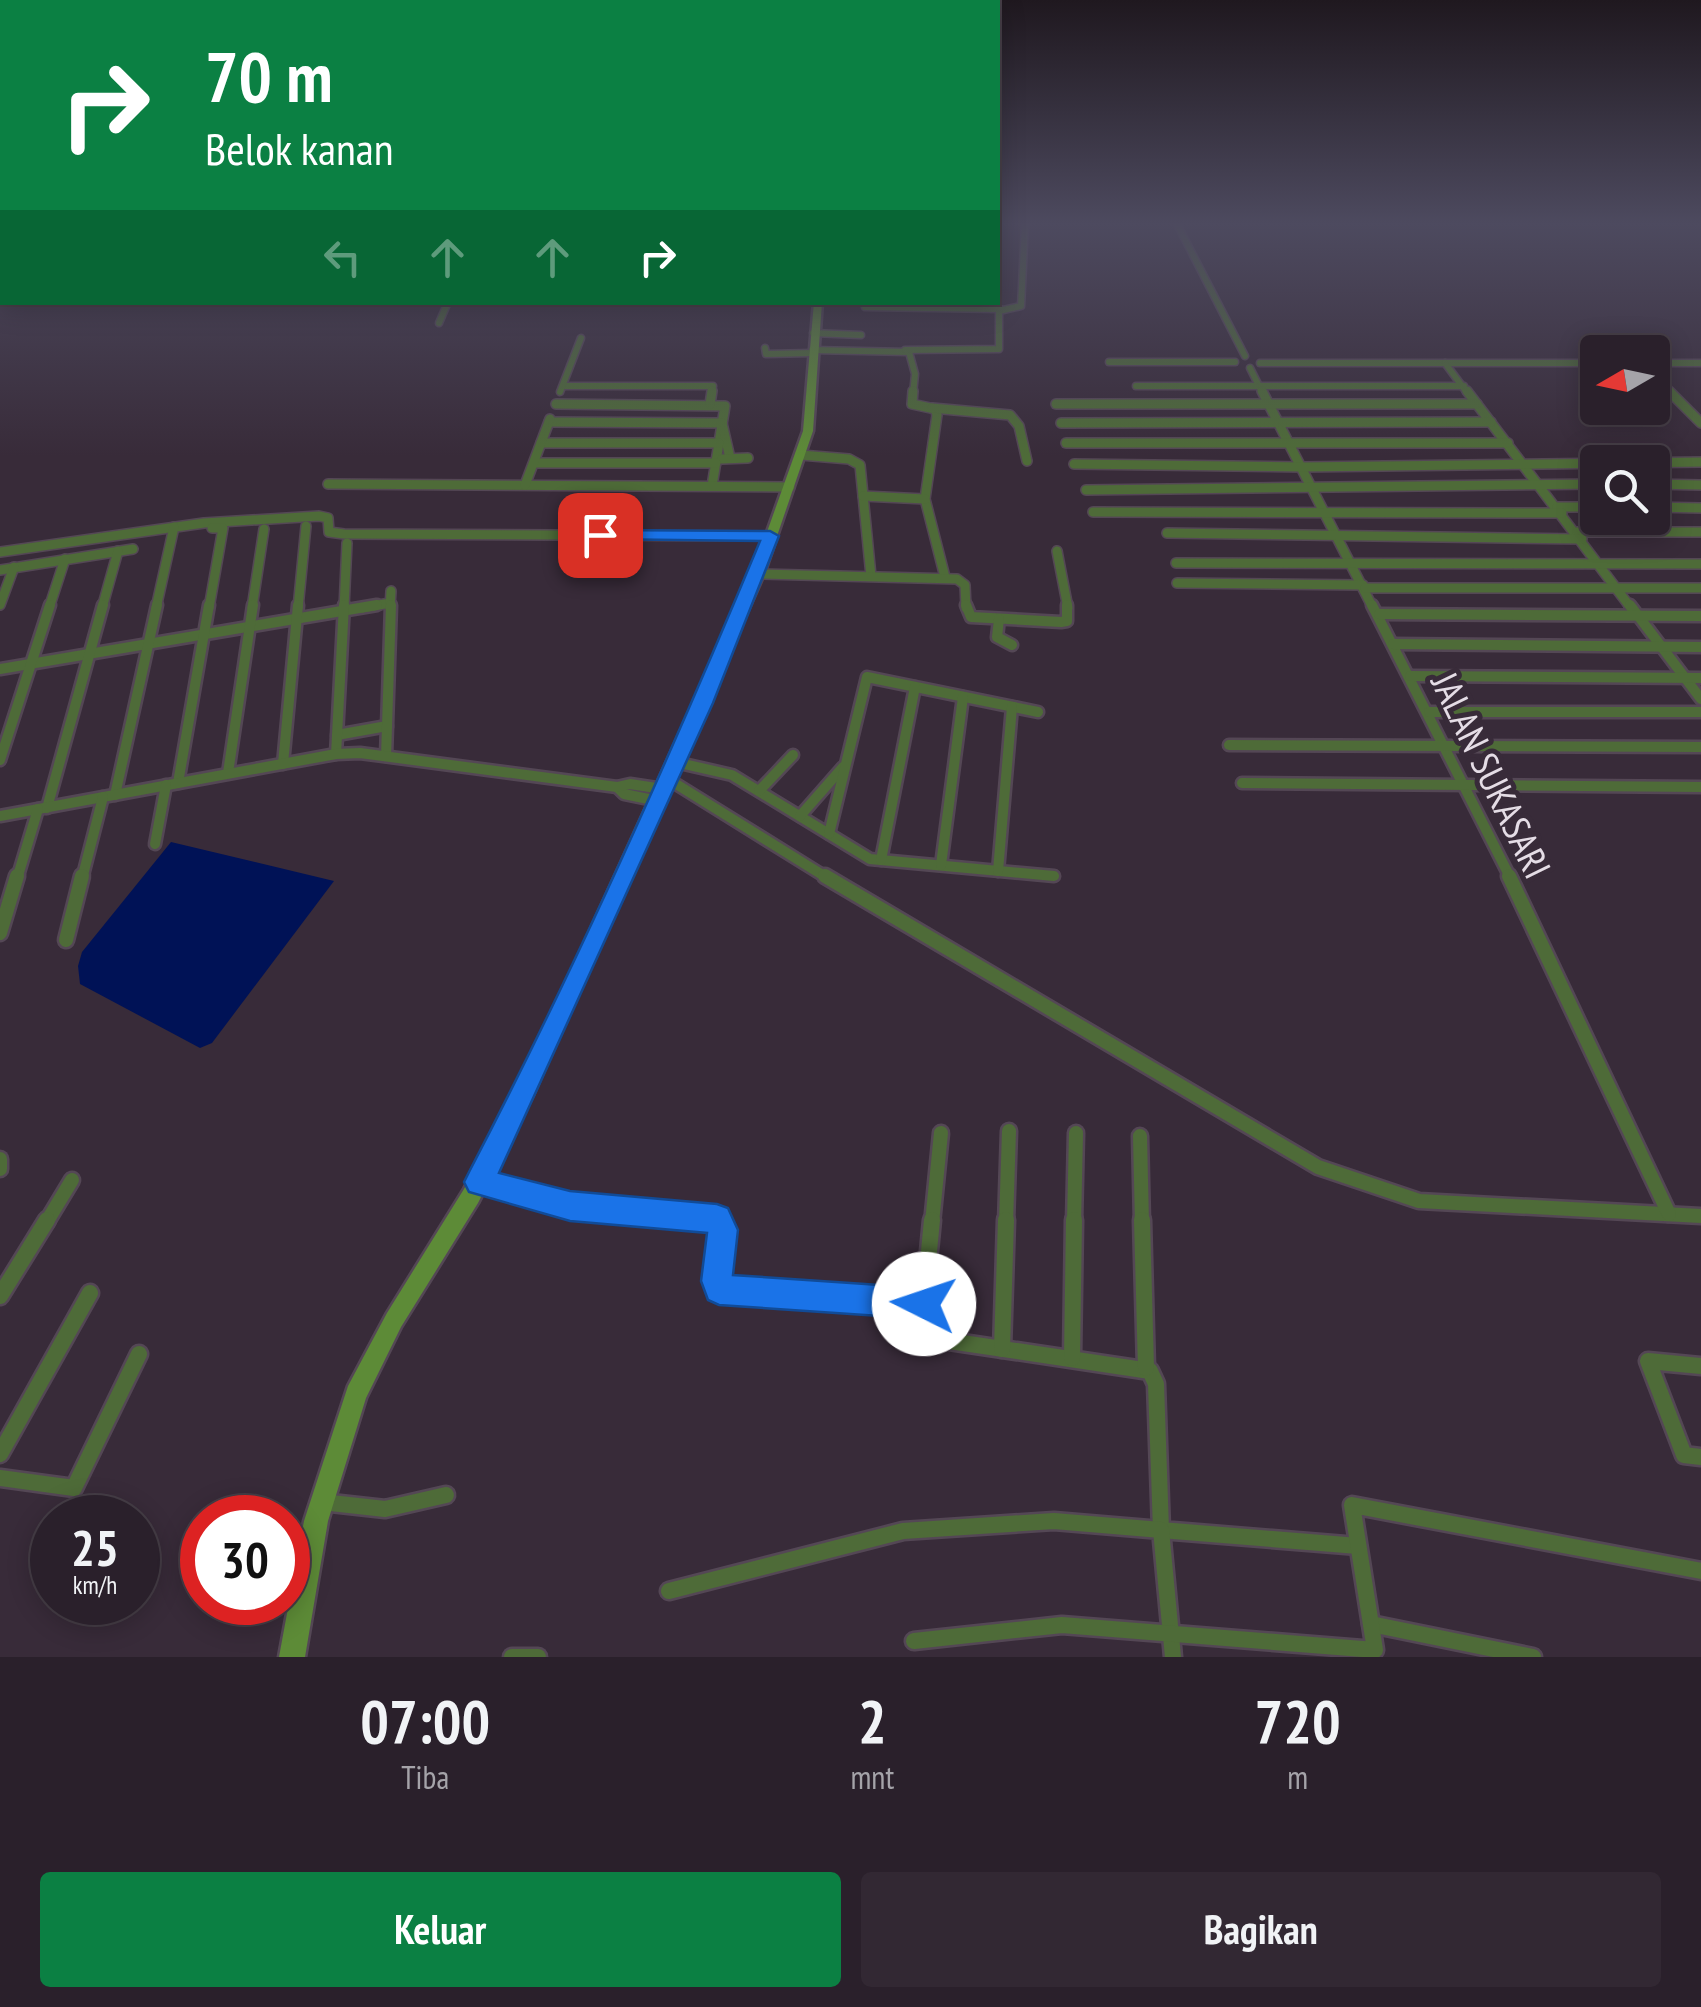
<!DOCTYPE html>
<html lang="id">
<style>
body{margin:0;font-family:"PT Sans Narrow",sans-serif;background:#322833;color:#f1f3f6;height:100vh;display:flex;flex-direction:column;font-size:38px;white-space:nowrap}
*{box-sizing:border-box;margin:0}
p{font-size:32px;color:#a5a3a9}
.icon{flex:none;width:55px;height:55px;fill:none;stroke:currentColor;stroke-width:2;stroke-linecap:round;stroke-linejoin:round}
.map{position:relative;height:1657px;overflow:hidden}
.side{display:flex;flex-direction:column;background:#2a202b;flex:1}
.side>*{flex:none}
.guide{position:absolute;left:0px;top:0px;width:1000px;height:305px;box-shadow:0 5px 25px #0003,0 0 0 2px #463e47;background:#0b8043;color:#fff;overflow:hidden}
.needle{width:65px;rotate:261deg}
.controls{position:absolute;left:1580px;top:335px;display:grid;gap:20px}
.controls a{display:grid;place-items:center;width:90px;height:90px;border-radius:10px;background:#2a202b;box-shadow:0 5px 25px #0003,0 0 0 2px #463e47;font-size:50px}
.speed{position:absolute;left:30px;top:1495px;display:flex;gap:20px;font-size:50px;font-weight:700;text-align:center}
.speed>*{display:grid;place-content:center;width:130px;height:130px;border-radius:50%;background:#2a202b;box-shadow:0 5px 25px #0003,0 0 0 2px #463e47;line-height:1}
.speed small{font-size:25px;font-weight:400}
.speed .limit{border:15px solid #d22;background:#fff;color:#111}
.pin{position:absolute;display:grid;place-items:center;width:85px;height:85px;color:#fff;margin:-42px;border-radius:20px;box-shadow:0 5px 15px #0006}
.me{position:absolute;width:110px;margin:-55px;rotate:274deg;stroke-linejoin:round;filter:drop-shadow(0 0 8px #0008)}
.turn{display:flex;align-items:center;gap:35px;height:210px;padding:0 40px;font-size:45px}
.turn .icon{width:130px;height:130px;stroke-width:2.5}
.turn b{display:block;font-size:70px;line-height:85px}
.lanes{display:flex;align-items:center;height:95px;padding:0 40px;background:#0003;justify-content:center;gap:50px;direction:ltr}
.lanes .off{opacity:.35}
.eta{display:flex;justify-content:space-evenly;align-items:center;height:170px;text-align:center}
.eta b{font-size:60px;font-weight:600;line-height:70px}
.cta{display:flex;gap:20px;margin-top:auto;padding:20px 40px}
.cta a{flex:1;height:115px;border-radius:10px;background:#0b8043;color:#fff;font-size:40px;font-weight:600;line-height:115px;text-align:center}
.cta a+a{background:#322833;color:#f1f3f6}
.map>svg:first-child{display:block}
.water{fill:#001256}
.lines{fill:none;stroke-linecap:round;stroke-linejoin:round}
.street-far4-casing{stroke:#544755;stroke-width:9}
.street-far3-casing{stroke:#544755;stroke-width:12}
.street-far2-casing{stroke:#544755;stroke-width:15}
.street-far1-casing{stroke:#544755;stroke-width:19}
.street-casing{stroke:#544755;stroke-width:21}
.secondary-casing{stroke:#544755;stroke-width:5}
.street-far4{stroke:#4e6b38;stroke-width:6}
.street-far3{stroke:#4e6b38;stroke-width:9}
.street-far2{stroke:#4e6b38;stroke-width:10}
.street-far1{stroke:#4e6b38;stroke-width:14}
.street{stroke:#4e6b38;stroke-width:16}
.secondary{fill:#5d8b37;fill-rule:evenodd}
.route{fill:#1a73e8;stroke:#114b97;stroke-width:2.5}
.labels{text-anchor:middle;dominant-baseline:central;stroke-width:10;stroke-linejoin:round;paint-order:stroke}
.street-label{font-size:38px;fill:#e5dde6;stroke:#382b39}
</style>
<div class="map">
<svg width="1701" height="1657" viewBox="0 0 1701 1657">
<rect width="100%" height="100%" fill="#382b39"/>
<polygon class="water" points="171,842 334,881 212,1043 200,1048 80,984 78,966 82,952"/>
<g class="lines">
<defs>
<g id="street-far4">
<polyline points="1177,224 1245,356"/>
<polyline points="865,307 1000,309"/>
<polyline points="439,323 448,302"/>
<polyline points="813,333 861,335"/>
<polyline points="765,348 766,354 812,353"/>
<polyline points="812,350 909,352 915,374 913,394"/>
<polyline points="905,350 999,349 999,311 1021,306 1025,224"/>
<polyline points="1109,362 1235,362"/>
<polyline points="1260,363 1598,363"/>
<polyline points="1445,363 1468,394"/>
<polyline points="1652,363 1701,363"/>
<polyline points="1250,368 1263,394"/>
<polyline points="1652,374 1672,394"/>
<polyline points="563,386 713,386 712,394"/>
<polyline points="1136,386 1464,386"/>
<polyline points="560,392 581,338"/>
</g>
<g id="street-far3">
<polyline points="913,391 912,404 935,409 937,415 925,499 945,577"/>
<polyline points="1262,391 1373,608"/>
<polyline points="1467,391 1631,608"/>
<polyline points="1669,391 1701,423"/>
<polyline points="556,404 725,406 712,486"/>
<polyline points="710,404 712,391"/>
<polyline points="1056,404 1477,404"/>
<polyline points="932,408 1010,415 1019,426 1027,461"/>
<polyline points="549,422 722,423 730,458"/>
<polyline points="1061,423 1491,422"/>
<polyline points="541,443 719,443"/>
<polyline points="1066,443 1508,443"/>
<polyline points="801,455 849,459 860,465 871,576"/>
<polyline points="722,459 748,458"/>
<polyline points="534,463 716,463"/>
<polyline points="1074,464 1302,467 1701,462"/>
<polyline points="328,484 790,487"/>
<polyline points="1652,484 1701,485"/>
<polyline points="525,485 550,419"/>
<polyline points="1086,490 1598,484"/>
<polyline points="863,496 925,499"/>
<polyline points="1557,507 1598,507"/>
<polyline points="1652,507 1701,508"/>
<polyline points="1093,512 1562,513"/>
<polyline points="1577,532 1701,532"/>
<polyline points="1167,533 1582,539"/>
<polyline points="1057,551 1068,608"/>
<polyline points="0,552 204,523 319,516 328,518 329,532 344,534 770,536"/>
<polyline points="1176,563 1701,564"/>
<polyline points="0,570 133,549"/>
<polyline points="758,574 957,579 965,585 966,608"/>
<polyline points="1177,583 1363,585"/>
<polyline points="1365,588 1701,588"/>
<polyline points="0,605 14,567"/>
<polyline points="49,608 65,559"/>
<polyline points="102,608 118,551"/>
<polyline points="156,608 174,527"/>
<polyline points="209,608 223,528 212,528"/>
<polyline points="252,608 264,529"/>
<polyline points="298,608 306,526"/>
<polyline points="344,608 347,543"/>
<polyline points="362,608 390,603"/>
<polyline points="390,608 391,591"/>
</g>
<g id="street-far2">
<polyline points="966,605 971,617 1061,622 1067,621 1067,605"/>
<polyline points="1372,605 1511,879"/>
<polyline points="1630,605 1701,699"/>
<polyline points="1379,614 1701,616"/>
<polyline points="999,619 997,637 1012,645"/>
<polyline points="1393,644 1701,647"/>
<polyline points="0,669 377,605"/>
<polyline points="1410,676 1701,678"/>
<polyline points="1429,712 1701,712"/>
<polyline points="337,735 387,726"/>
<polyline points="1229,745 1701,747"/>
<polyline points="336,754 344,605"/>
<polyline points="386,756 391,605"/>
<polyline points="0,760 50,605"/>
<polyline points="675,762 732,775 870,859 1054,876"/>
<polyline points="283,764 298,605"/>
<polyline points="228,773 253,605"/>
<polyline points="668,779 829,879"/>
<polyline points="178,783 209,605"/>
<polyline points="1242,783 1701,787"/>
<polyline points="617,787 624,794 658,801"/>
<polyline points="759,791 793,755"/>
<polyline points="115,795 157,605"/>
<polyline points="47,808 103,605"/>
<polyline points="0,816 336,754 360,753 617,787 630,784 663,789"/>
<polyline points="800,816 843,767"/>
<polyline points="829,834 867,677 1038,712"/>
<polyline points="155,844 166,785"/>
<polyline points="881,860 915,687"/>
<polyline points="941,865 963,697"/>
<polyline points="998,871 1012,707"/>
<polyline points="17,879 38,809"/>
<polyline points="82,879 103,797"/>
</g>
<g id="street-far1">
<polyline points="825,876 1318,1167 1419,1201 1701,1216"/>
<polyline points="1509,876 1669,1214"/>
<polyline points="0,933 17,876"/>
<polyline points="66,940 82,876"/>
<polyline points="1140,1136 1142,1223"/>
<polyline points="0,1159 0,1169"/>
<polyline points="479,1182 570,1206 717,1219 719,1223"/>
<polyline points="46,1223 72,1180"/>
<polyline points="932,1223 941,1133"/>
<polyline points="1006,1223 1009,1131"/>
<polyline points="1074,1223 1076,1133"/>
</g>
<g id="street">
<polyline points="718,1220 723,1230 719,1289 924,1303"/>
<polyline points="932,1220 924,1303 927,1332 936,1339 1150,1371 1156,1384 1161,1530 1358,1546"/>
<polyline points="1142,1220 1146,1368"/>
<polyline points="0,1296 47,1220"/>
<polyline points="1002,1349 1006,1220"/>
<polyline points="1072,1358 1074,1220"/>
<polyline points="1701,1366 1648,1361 1684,1455 1701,1457"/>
<polyline points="0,1454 90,1293"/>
<polyline points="0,1478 74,1488 139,1354"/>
<polyline points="322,1502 385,1509 446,1495"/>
<polyline points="669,1591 903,1531 1054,1521 1161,1530 1173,1657"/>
<polyline points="1371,1624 1533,1657"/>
<polyline points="914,1641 1062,1625 1375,1650 1352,1505 1701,1571"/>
<polyline points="512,1657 538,1657"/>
</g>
<polygon id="secondary" points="814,302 822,302 813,431 764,574 533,1095 478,1203 401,1327 366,1398 328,1521 305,1657 279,1657 304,1521 348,1386 387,1313 464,1189 521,1083 752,574 803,431"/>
</defs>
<use href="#street-far4" class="street-far4-casing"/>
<use href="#street-far3" class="street-far3-casing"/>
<use href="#street-far2" class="street-far2-casing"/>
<use href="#street-far1" class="street-far1-casing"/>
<use href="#street" class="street-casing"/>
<use href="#secondary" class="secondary-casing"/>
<use href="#street-far4" class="street-far4"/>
<use href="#street-far3" class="street-far3"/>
<use href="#street-far2" class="street-far2"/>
<use href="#street-far1" class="street-far1"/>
<use href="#street" class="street"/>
<use href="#secondary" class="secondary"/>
</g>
<linearGradient id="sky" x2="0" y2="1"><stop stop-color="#1f181f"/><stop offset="0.49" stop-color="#4d4a5f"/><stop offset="1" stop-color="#4d4a5f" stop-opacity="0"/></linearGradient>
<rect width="1701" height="456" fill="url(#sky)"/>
<path class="route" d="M600,530L770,531L779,536L713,703L499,1173L570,1191L717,1204L728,1208L738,1230L733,1275L924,1288L935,1292L939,1304L935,1315L924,1319L719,1305L708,1300L701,1281L707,1233L570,1221L469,1192L464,1182L469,1172C576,967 671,755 760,541L594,539L592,535Z"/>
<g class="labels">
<g class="street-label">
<text transform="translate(1492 775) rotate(64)">JALAN SUKASARI</text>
</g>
</g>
</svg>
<div class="controls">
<a><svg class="needle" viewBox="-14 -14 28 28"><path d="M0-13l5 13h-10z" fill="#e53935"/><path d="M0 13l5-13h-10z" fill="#a5a3a9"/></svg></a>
<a><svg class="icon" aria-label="search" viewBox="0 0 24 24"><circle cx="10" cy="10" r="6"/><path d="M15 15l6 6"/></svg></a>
</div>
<div class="speed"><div>25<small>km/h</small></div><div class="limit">30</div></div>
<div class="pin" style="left:600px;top:535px;background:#d93025"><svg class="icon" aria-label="arrive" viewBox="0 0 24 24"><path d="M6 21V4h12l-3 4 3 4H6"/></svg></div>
<svg class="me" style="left:924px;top:1304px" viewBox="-20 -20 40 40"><circle r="19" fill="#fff"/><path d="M0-13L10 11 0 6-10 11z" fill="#1a73e8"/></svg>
<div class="guide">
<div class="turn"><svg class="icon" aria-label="right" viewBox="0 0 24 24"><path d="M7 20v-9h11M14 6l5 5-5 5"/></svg><div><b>70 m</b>Belok kanan</div></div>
<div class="lanes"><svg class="icon off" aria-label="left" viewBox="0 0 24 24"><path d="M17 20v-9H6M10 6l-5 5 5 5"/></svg><svg class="icon off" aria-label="ahead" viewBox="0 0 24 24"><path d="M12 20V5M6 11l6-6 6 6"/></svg><svg class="icon off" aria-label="ahead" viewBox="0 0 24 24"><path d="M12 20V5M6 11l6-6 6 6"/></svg><svg class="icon" aria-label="right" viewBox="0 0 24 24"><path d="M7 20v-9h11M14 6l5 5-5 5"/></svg></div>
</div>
</div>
<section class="side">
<div class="eta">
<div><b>07:00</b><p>Tiba</p></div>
<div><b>2</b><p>mnt</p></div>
<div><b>720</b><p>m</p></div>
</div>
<div class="cta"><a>Keluar</a><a>Bagikan</a></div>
</section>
